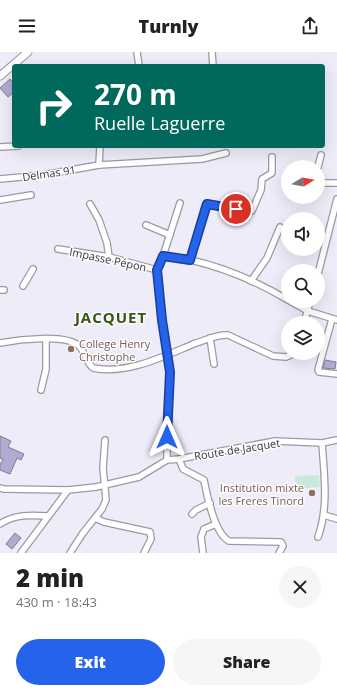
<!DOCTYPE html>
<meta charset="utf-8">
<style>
body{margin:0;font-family:"Open Sans",sans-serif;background:#f6f6f6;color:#222;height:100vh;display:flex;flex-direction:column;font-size:15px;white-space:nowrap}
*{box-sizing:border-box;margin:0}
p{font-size:13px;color:#767676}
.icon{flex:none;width:22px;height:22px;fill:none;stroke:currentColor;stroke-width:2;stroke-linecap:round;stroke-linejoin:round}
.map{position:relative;height:501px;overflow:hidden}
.side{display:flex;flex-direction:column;background:#fff;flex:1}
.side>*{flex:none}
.hud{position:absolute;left:12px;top:12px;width:313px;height:84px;border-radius:4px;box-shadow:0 4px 16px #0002;background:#00695c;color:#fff;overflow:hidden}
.needle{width:26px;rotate:79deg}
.buttons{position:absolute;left:281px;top:108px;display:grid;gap:8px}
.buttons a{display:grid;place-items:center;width:44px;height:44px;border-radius:50%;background:#fff;box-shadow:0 4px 16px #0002;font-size:20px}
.pin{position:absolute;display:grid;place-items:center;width:34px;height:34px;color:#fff;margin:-17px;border:2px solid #fff;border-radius:50%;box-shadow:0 1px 4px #0007}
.me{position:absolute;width:44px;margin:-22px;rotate:0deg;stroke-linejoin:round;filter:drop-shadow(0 0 3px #0008)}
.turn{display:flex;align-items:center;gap:14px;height:84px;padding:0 16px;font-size:18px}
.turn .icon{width:52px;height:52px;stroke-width:2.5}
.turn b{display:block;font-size:28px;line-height:34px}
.round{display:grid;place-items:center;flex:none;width:42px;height:42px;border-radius:21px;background:#f6f6f6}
.overview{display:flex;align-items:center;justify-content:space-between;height:68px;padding:0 16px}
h1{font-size:24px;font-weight:800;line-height:30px}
.button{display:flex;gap:8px;margin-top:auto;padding:8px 16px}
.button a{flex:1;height:46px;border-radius:24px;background:#2563eb;color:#fff;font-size:16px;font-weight:800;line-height:46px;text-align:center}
.button a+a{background:#f6f6f6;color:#222}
header{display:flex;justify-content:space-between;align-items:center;height:52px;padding:0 16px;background:#fff;font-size:18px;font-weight:800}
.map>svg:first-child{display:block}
.green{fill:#cce8d8}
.building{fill:#b3aad4;stroke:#7f7d89}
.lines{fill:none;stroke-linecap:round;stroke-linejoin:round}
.minor-casing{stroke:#9b99a5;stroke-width:8}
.major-casing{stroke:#9b99a5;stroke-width:9}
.minor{stroke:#fff;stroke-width:5.5}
.major{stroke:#fff;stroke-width:7}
.route-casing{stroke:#184099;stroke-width:10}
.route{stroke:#2563eb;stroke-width:7}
.education-dot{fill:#8d6e63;stroke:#fcfbfe;stroke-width:1.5}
.labels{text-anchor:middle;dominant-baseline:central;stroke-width:3;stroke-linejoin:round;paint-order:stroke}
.street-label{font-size:11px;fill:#38373c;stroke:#fcfbfe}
.education-label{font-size:11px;fill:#785e54;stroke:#fcfbfe;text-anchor:start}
.district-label{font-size:15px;font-weight:bold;letter-spacing:1px;fill:#37540e;stroke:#fcfbfe}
</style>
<header><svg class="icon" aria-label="menu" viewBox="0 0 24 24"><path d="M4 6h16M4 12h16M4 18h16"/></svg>Turnly<svg class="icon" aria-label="share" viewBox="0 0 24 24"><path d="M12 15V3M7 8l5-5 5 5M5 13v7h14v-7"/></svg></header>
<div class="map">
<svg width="337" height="501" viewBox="0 0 337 501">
<rect width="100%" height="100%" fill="#efecfa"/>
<polygon class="green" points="319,423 320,435 296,437 295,424"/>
<g class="building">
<polygon points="10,27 14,32 14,40 8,45 0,36"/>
<polygon points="325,308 336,310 335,317 323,316"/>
<polygon points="0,384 11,389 8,395 24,402 21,408 17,406 10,422 0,418 0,413 3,407 0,406"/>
<polygon points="15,481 21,486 12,497 6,492"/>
</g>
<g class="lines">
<defs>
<g id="minor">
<polyline points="137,0 139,14"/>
<polyline points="212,0 213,14"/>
<polyline points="0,95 18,94"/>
<polyline points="99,113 100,94"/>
<polyline points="318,115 321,103"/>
<polyline points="0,127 43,123 99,113 202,107 226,101"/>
<polyline points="318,131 337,131"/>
<polyline points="0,148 31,143"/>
<polyline points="90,152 99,168 107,191 109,205"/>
<polyline points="146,173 170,183"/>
<polyline points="58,197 109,205 157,218"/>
<path d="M163,204C172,205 182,206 191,208C225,216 258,230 288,248"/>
<polyline points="190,208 205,154 208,152 249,160 252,159 261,138 262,127 272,121 272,105"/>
<polyline points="318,222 337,147"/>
<polyline points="251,229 267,206 280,175"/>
<polyline points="23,234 33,217"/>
<polyline points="0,238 4,238"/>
<polyline points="290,249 308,259 337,268"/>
<polyline points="332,267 318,318 319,320 337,322"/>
<polyline points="304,271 310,249"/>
<polyline points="210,286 214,312"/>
<path d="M0,291C16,288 68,281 80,295C85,301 86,310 93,316C128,323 164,304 196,291C206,288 218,282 228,283L273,304L286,305L295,301"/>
<polyline points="41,338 46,317 46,287"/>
<path d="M179,407L183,417L204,428C207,443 214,481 229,489L281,490L283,494L279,501"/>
<polyline points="167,408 167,363 169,347 170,320 162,268 157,218 163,204 180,151"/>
<polyline points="0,436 4,437 68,438 96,435 139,425 167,408 179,407 275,389 322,391 337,388"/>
<polyline points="192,462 196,458 210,451"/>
<polyline points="324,463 337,467"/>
<polyline points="95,466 104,470 150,480 151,487 144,501"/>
<path d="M0,472C15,462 31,463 48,464"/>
<path d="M318,485C329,454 324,422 322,391"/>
<polyline points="21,501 68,438"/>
<polyline points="70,501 83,481 102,457 106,448 103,416 105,388"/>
<polyline points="203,501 201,485 204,477 216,472"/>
</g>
<polyline id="major" points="0,24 28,0"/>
</defs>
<use href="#minor" class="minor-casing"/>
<use href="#major" class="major-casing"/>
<use href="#minor" class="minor"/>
<use href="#major" class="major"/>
</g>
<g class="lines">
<defs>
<polyline id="route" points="167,385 170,320 162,268 157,218 163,204 190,208 207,152 236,157"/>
</defs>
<use href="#route" class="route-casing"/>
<use href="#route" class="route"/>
</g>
<g class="education-dot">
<circle cx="71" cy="297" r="4"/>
<circle cx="312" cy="441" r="4"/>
</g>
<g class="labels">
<g class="street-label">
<text transform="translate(49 121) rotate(-8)">Delmas 91</text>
<text transform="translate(108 207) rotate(12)">Impasse Pépon</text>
<text transform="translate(237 397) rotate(-9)">Route de Jacquet</text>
</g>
<g class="education-label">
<text x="79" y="291">College Henry<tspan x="79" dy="13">Christophe</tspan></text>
<text x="304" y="435" text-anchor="end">Institution mixte<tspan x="304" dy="13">les Freres Tinord</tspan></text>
</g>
<g class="district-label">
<text x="111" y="265">JACQUET</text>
</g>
</g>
</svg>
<div class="buttons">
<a><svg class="needle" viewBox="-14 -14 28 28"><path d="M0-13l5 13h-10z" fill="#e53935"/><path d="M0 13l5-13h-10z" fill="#767676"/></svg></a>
<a><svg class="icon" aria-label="sound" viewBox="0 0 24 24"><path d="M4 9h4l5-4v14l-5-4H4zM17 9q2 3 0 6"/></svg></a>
<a><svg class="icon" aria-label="search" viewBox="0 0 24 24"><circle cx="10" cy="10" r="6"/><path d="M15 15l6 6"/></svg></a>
<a><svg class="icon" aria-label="layers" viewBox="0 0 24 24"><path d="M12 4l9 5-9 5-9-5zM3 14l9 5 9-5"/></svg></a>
</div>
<div class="pin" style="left:236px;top:157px;background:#d93025"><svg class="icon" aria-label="arrive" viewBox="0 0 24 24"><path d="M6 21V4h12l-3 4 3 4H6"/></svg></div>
<svg class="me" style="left:167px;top:385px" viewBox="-20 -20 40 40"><path d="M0-17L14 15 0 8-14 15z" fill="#2563eb" stroke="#fff" stroke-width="4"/></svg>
<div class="hud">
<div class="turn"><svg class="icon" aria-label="right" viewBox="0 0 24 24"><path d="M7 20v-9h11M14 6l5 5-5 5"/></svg><div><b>270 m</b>Ruelle Laguerre</div></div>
</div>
</div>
<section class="side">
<div class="overview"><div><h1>2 min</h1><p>430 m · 18:43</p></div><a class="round"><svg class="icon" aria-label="close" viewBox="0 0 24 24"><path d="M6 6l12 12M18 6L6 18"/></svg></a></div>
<div class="button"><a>Exit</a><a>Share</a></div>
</section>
